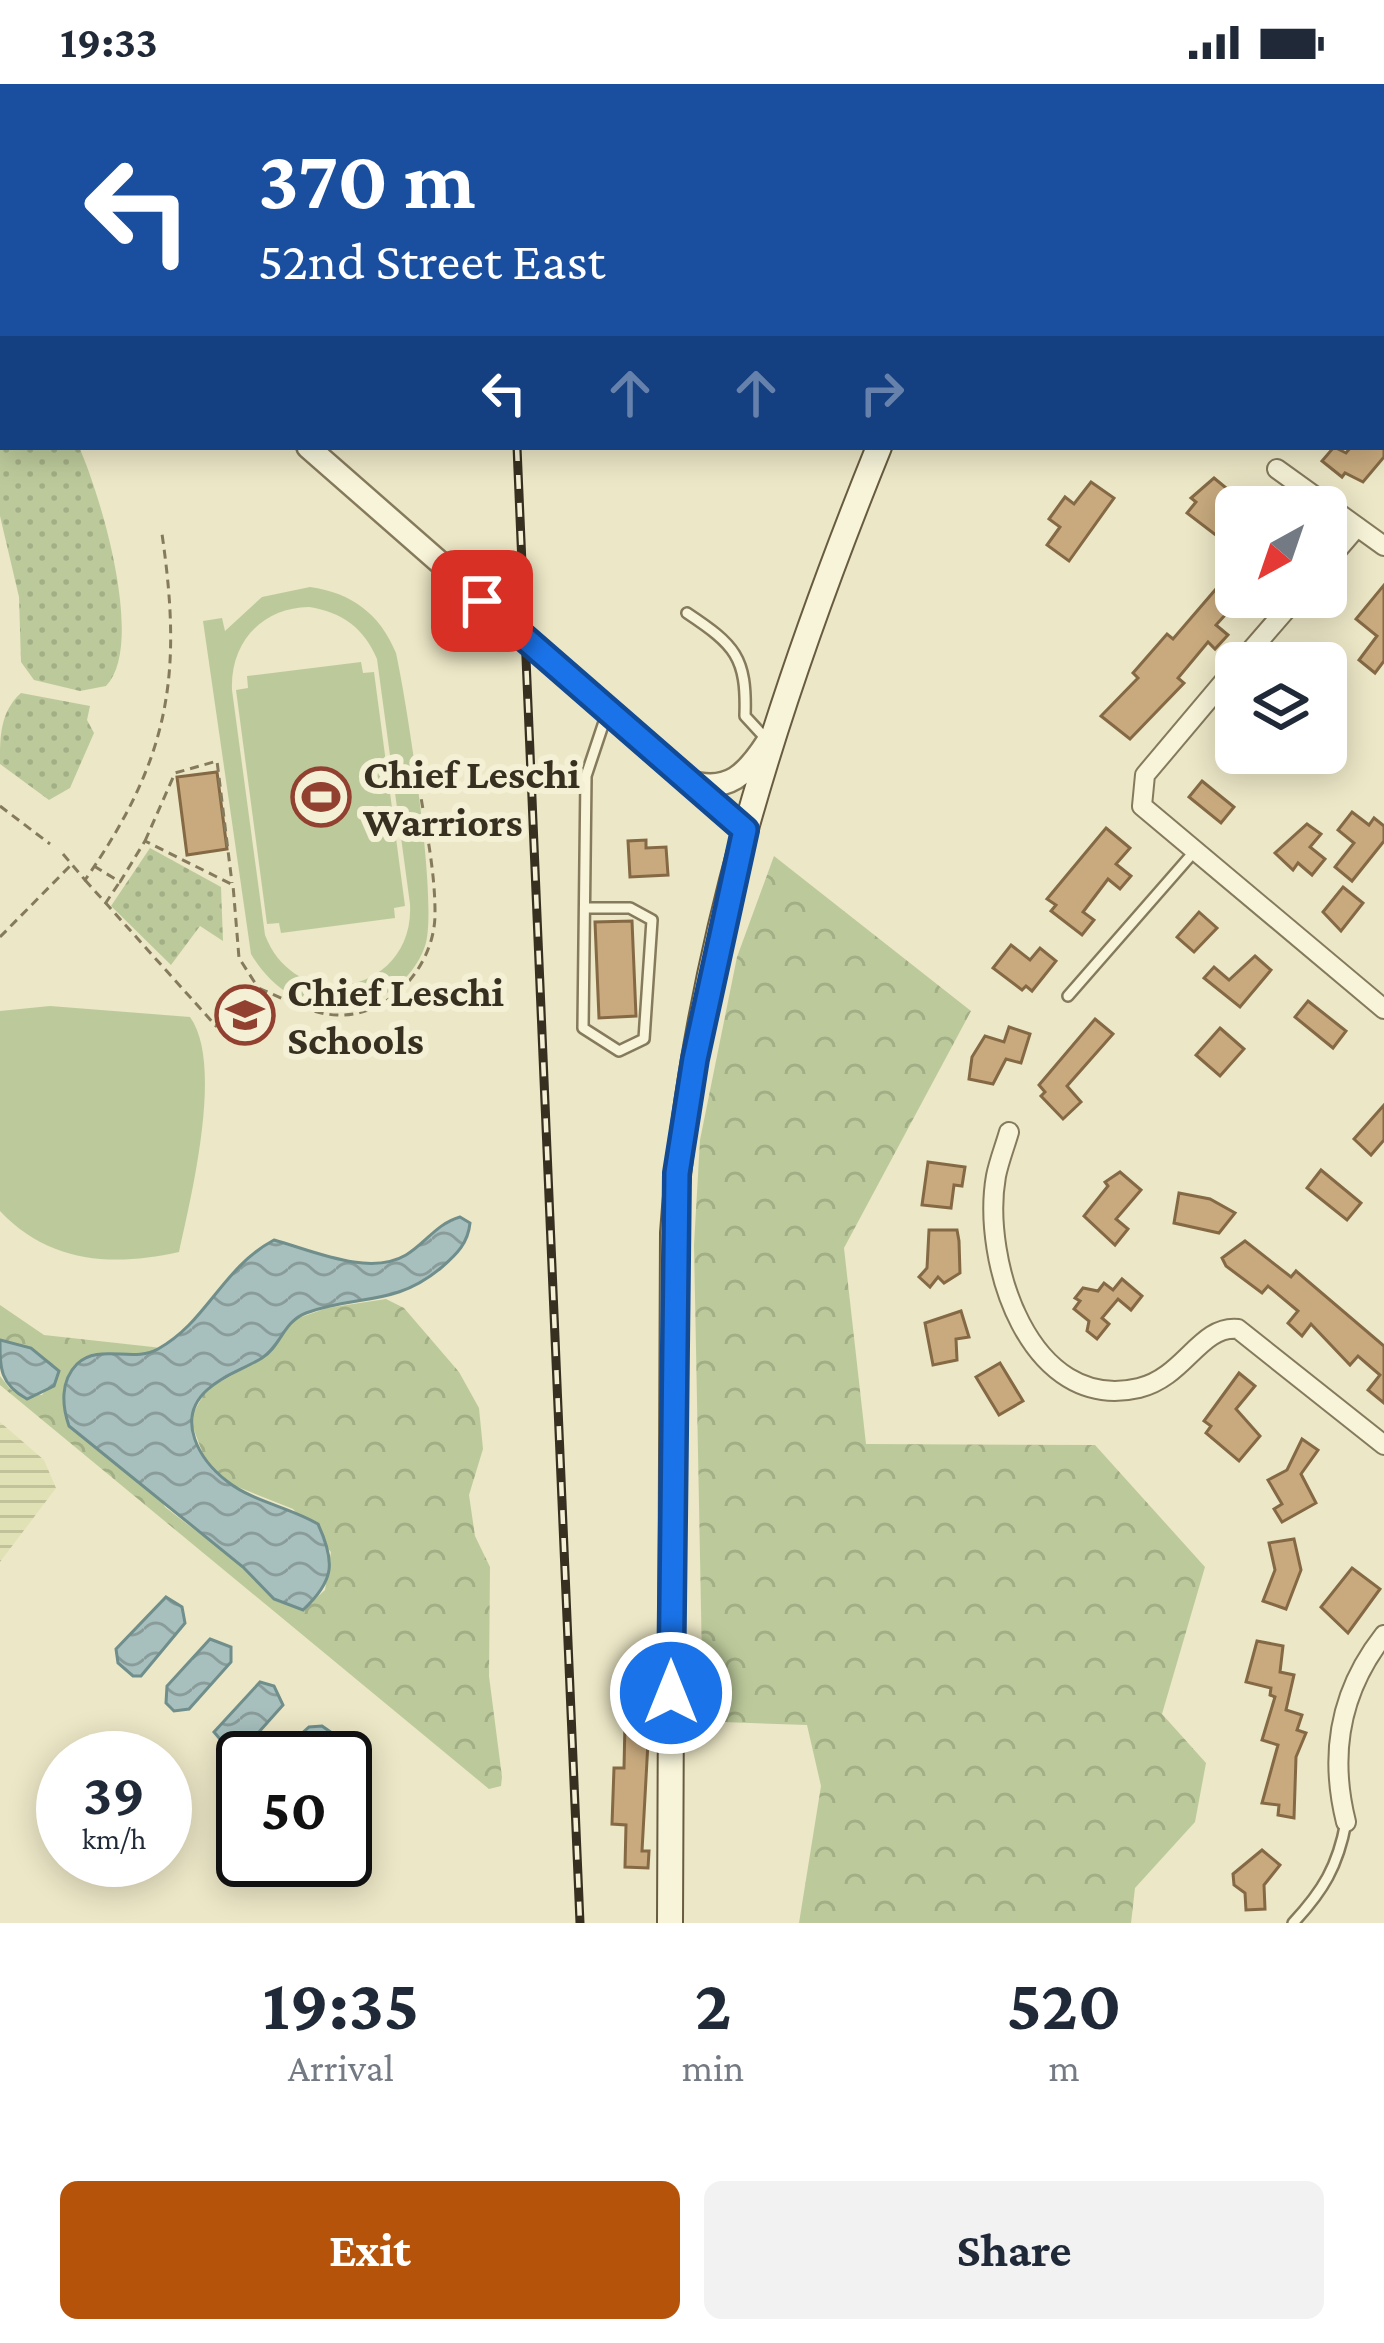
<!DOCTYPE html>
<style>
body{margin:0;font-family:"Crimson Pro",serif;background:#f2f2f3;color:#1f2937;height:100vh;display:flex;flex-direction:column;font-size:45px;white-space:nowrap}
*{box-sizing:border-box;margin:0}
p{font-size:39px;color:#747a83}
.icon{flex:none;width:66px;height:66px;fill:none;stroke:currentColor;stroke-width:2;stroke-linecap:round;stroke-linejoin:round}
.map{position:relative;height:1839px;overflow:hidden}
.sheet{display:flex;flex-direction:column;background:#fff;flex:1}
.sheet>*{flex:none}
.banner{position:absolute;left:0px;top:0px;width:1386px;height:366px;box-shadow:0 6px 30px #0003;background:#1a4fa0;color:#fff;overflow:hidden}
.needle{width:78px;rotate:220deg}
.fabs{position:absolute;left:1215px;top:402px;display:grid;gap:24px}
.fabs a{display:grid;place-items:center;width:132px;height:132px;border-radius:18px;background:#fff;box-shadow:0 6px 30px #0003;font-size:60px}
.speed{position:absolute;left:36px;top:1647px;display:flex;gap:24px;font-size:60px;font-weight:700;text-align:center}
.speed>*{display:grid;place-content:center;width:156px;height:156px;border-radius:50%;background:#fff;box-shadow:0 6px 30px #0003;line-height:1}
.speed small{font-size:30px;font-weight:400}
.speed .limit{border:6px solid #111;border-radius:18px;background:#fff;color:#111}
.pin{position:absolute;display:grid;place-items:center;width:102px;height:102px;color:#fff;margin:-51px;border-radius:24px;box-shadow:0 6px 18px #0006}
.me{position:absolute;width:132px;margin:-66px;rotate:0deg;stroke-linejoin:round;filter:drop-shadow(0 0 9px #0008)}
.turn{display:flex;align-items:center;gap:42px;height:252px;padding:0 60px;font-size:54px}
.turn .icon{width:156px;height:156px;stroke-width:2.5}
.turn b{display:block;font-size:84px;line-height:102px}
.lanes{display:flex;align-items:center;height:114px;padding:0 60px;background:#0003;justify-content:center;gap:60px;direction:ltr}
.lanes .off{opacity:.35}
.eta{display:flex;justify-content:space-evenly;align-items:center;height:204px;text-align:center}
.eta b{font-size:72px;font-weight:700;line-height:84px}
.primary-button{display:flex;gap:24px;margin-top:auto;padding:24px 60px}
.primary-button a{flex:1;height:138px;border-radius:18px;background:#b45309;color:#fff;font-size:48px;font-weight:700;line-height:138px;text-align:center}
.primary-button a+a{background:#f2f2f3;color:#1f2937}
.status{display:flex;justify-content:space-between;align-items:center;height:84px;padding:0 60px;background:#fff;direction:ltr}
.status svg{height:33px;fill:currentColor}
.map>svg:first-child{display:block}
.farmland{fill:url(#farmland-rules)}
.grass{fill:url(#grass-dots)}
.forest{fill:url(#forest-crowns)}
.park{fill:#bcca9b;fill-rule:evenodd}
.water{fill:url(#water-waves);stroke:#6f8e8c;stroke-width:3}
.building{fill:#c8aa7e;stroke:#846944;stroke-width:3}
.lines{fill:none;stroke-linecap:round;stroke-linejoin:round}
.service-casing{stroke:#867a5d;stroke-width:14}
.minor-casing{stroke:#867a5d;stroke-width:22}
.tertiary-casing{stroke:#867a5d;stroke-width:26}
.secondary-casing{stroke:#685b40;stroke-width:28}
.path{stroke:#867a5d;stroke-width:3;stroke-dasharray:9 6;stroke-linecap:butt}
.service{stroke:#f7f4d9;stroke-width:9}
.minor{stroke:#f7f4d9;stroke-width:18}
.tertiary{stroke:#f7f4d9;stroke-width:21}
.secondary{stroke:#f7f4d9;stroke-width:24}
.rail-casing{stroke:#373020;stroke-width:9}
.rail{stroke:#f4f0d6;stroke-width:4.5;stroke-dasharray:14;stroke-linecap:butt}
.route-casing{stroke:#114b97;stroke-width:30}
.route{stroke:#1a73e8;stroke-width:21}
.labels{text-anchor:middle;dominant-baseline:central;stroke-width:12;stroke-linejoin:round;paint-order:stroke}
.poi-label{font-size:42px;font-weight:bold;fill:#373020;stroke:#f4f0d6;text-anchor:start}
</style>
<div class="status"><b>19:33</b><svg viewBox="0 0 49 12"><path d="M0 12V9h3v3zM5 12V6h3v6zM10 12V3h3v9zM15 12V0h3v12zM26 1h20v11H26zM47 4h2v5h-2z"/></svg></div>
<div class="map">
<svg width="1384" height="1839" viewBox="0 0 1384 1839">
<defs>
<pattern id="farmland-rules" width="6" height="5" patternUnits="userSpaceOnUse" patternTransform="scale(3)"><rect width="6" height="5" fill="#e0e1b4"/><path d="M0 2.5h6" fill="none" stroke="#c1c19a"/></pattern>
<pattern id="grass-dots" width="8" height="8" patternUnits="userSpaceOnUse" patternTransform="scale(3)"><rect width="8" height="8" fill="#bcca9b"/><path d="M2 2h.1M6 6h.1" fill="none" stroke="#a2ae85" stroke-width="1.8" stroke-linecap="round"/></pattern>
<pattern id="forest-crowns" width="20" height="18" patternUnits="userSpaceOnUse" patternTransform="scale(3)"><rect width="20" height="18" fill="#bcca9b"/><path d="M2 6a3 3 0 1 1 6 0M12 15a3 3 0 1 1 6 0" fill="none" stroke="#a2ae85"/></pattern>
<pattern id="water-waves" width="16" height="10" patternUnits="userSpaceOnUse" patternTransform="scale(3)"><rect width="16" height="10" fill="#a7c0bd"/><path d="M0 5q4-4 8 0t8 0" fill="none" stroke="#899c99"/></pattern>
</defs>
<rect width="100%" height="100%" fill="#ece7c6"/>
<polygon class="farmland" points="0,1338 44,1376 56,1404 0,1478"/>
<g class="grass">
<path d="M0,262L3,363H79C100,410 146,560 106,602L80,607L34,596L21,578L19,513L0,432Z"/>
<path d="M21,609L90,622L87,636L94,649L70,704L49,716L0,680C0,652 0,628 21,609Z"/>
<polygon points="150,764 221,803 223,857 200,842 171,881 111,822"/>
</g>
<g class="forest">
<polygon points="774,772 971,927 844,1164 866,1360 1095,1361 1205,1483 1162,1630 1206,1679 1195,1738 1135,1804 1131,1839 799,1839 821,1702 807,1641 723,1638 703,1629 694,1161 700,1056 737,873"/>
<polygon points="386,1215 404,1224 459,1288 479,1324 483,1365 469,1411 475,1452 490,1483 489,1592 502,1693 501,1702 489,1705 0,1301 0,1292 11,1306 42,1311 59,1287 31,1264 0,1256 0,1221 44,1251 162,1264 148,1270 88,1271 165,1423 243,1483 274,1515 303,1526 325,1506 331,1468 293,1425 228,1399 205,1376 190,1335 206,1306 266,1272 290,1237 327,1224"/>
</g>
<g class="park">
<path d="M310,503C352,509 380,530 396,569C407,619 439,822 425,862C413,897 378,922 341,924C301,925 271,903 251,870L203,537L222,534L225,547L262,513ZM309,523C342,528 364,544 377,575L410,820C415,909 297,934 265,851L232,606C230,559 261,524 309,523Z"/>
<polygon points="361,578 363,589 374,588 405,822 394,824 395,834 281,849 279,839 267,840 236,606 248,604 247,592"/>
<path d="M50,922L190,933C224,980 191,1112 179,1168C112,1183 49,1179 0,1127V927Z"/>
</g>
<g class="water">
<path d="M460,1133L470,1139C468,1159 457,1170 442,1183C395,1223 358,1210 306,1229C283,1238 281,1262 262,1274C244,1285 223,1291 207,1306C175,1335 199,1376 228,1398C254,1418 289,1423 318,1440C336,1479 334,1497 303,1526L274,1515L243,1483L69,1342C62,1322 60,1297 77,1280C98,1259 134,1279 158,1265C207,1238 222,1184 274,1156C311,1166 369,1193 406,1171C426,1159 436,1140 460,1133Z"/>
<path d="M0,1256L31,1264L59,1287L54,1302L27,1315C0,1300 0,1285 0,1256Z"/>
<polygon points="166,1513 182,1523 185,1539 141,1592 133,1592 118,1579 116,1565"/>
<polygon points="210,1555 231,1563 231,1578 189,1625 174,1627 166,1619 167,1602"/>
<polygon points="260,1598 274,1602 283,1621 250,1658 231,1668 214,1648"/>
<polygon points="322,1642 342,1656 339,1674 275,1674 309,1643"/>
</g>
<g class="building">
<polygon points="1334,363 1346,369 1351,363 1384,363 1384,373 1363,398 1345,389 1342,393 1322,377"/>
<polygon points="1214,394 1231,408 1218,425 1230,436 1217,452 1187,429 1196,418 1191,414"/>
<polygon points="1091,398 1114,414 1069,477 1047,461 1060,443 1049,435 1065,413 1074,420"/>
<polygon points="1384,501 1384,577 1375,589 1359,576 1377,552 1356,535"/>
<polygon points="1216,505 1234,521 1216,541 1228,551 1215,565 1208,558 1178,594 1184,599 1130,655 1101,632 1138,594 1133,589 1167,550 1173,555"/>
<polygon points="217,688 227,765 187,771 177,693"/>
<polygon points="1202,697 1234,723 1221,739 1189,713"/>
<polygon points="1352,728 1369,741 1374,734 1384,742 1384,757 1352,797 1335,783 1354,759 1338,746"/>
<polygon points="1307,740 1321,750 1310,763 1325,775 1312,791 1298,779 1293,786 1275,769"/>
<polygon points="1106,744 1130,764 1116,780 1131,792 1120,805 1108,795 1083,828 1094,836 1082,851 1051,827 1056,821 1047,815"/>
<polygon points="646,756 646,764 666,763 668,791 630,793 628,757"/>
<polygon points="1343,803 1363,819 1341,847 1323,828"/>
<polygon points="1199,828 1217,844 1194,868 1177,853"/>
<polygon points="632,837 636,932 599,934 595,838"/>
<polygon points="1011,861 1030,876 1040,864 1056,877 1032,907 1026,902 1022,906 993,884"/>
<polygon points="1255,872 1271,886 1240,923 1204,894 1214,883 1229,896"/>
<polygon points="1308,917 1346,947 1333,964 1295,933"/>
<polygon points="1095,935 1113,950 1067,1002 1081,1018 1063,1035 1041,1012 1045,1008 1039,1001"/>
<polygon points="1009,943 1030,950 1021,979 1006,975 993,1000 969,995 972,973 985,952 1004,958"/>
<polygon points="1220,944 1244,965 1220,992 1196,971"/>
<polygon points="1384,1021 1384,1056 1371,1071 1354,1055"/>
<polygon points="928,1078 965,1083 962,1102 954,1101 951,1124 922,1121"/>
<polygon points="1321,1086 1361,1119 1347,1136 1307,1104"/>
<polygon points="1120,1088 1141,1106 1116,1135 1128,1145 1115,1161 1084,1132 1108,1102 1105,1098"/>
<polygon points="1179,1109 1210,1115 1235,1129 1219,1149 1174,1139"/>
<polygon points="929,1146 957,1146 959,1157 960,1189 944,1199 938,1193 930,1203 919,1193 927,1184"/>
<polygon points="1245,1157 1291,1193 1296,1187 1384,1262 1384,1319 1368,1306 1380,1291 1358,1272 1350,1281 1311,1240 1302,1252 1288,1239 1298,1227 1268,1202 1262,1209 1226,1182 1222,1174"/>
<polygon points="1122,1195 1142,1212 1131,1226 1118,1215 1102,1234 1109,1240 1097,1255 1087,1247 1089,1237 1074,1225 1080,1217 1075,1214 1083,1204 1098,1207 1104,1199 1113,1206"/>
<polygon points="961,1227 969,1253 956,1255 957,1276 933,1281 925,1239"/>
<polygon points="1000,1279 1023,1317 999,1331 976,1293"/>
<polygon points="1239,1289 1255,1302 1236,1325 1260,1352 1239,1377 1206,1349 1211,1342 1204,1337"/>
<polygon points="1302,1355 1318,1366 1301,1390 1316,1419 1282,1438 1274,1425 1282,1420 1268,1396 1287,1386"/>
<polygon points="1294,1455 1301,1486 1286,1525 1263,1517 1275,1486 1269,1459"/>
<polygon points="1352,1484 1380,1505 1348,1549 1321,1523"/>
<polygon points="1257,1557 1283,1562 1280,1588 1294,1591 1286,1626 1302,1631 1297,1646 1306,1649 1296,1673 1294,1734 1278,1731 1279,1721 1262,1719 1278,1661 1262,1656 1275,1613 1270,1611 1271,1604 1246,1598"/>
<polygon points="625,1639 649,1640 642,1767 649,1767 648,1784 625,1783 626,1741 612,1740 614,1684 624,1684"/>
<polygon points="1262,1766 1280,1781 1264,1801 1265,1825 1246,1826 1245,1809 1234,1801 1233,1790"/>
</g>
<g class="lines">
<defs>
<g id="service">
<path d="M687,529C735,561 747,573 745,632L768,657"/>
<polyline points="588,824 630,824 652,836 644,955 619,967 583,944 586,692 607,629"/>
<polyline points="1068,912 1193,769"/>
<path d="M1293,1839C1323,1807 1338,1782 1346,1738"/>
</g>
<g id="minor">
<polyline points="1277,385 1384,462"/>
<polyline points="1326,479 1357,443"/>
<polyline points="1240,579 1297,513"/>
<polyline points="1236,583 1145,691 1142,722 1384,925"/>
<path d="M1009,1048C1005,1062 999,1077 996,1092C981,1176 1029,1330 1139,1304C1185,1293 1200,1241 1238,1245L1384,1361"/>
<path d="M1346,1738C1329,1670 1340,1607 1384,1551"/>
</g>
<g id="tertiary">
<polyline points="0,91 3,94"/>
<polyline points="308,363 745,746"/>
<path d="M688,697C728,710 747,690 768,657"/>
</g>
<g id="secondary">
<polyline points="1024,3 1025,0"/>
<path d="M670,1839L673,1149C692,877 777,615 879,363"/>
</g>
</defs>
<use href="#service" class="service-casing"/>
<use href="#minor" class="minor-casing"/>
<use href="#tertiary" class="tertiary-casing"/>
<use href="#secondary" class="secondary-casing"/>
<g class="path">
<polyline points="0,722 50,760"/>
<polyline points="145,757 175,689 217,677 232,799"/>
<path d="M63,770L85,796C169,675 183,594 162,450"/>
<polyline points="94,782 120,798 145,757 233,801 239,874 257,902"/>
<path d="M85,796L216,942L233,920L258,904C283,914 309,930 337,931C391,933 436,880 435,828C435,779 422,728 416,680"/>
<polyline points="105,820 119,799"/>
<polyline points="0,853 70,782"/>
</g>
<use href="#service" class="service"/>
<use href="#minor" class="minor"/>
<use href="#tertiary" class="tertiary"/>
<use href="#secondary" class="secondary"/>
<defs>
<g id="rail">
<polyline points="490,0 490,3"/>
<polyline points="517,363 580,1839"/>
</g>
</defs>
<use href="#rail" class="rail-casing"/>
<use href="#rail" class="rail"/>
</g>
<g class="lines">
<defs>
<polyline id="route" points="482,517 745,746 695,975 677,1089 671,1609"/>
</defs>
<use href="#route" class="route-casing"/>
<use href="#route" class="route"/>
</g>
<defs>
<symbol id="stadium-ring" viewBox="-11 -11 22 22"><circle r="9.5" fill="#f4f0d6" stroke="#924130" stroke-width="1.5"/><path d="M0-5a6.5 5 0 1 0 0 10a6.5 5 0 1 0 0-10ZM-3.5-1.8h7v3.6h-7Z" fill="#924130"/></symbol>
<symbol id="school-ring" viewBox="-11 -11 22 22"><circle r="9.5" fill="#f4f0d6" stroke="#924130" stroke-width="1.5"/><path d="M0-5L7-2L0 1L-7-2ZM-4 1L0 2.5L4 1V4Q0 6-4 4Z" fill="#924130"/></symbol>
</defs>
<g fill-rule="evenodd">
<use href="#stadium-ring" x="288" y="680" width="66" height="66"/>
<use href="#school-ring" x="212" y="898" width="66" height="66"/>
</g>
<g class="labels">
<g class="poi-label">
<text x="363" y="689">Chief Leschi<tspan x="363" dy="48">Warriors</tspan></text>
<text x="287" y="907">Chief Leschi<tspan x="287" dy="48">Schools</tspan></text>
</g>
</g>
</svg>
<div class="fabs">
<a><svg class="needle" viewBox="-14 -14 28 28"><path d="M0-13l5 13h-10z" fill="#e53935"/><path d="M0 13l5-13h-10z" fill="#747a83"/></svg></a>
<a><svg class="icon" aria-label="layers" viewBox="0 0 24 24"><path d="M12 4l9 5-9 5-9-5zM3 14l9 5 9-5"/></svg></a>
</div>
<div class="speed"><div>39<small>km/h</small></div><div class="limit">50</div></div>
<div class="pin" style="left:482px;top:517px;background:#d93025"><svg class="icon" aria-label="arrive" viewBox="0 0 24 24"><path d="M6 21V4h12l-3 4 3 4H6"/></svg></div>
<svg class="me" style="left:671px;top:1609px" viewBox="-20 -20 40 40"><circle r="17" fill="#1a73e8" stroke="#fff" stroke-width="3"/><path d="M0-11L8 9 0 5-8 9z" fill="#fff"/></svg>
<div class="banner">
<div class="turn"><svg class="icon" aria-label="left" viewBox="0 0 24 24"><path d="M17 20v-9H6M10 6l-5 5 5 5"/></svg><div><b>370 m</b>52nd Street East</div></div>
<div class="lanes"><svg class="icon" aria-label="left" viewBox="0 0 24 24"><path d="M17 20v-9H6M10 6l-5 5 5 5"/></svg><svg class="icon off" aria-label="ahead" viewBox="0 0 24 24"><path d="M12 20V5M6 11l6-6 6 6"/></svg><svg class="icon off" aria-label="ahead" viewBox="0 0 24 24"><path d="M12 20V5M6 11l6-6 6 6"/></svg><svg class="icon off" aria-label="right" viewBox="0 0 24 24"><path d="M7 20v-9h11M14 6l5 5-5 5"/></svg></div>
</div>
</div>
<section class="sheet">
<div class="eta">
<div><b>19:35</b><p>Arrival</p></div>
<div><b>2</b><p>min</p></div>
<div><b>520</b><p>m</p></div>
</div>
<div class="primary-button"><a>Exit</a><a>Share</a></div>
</section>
